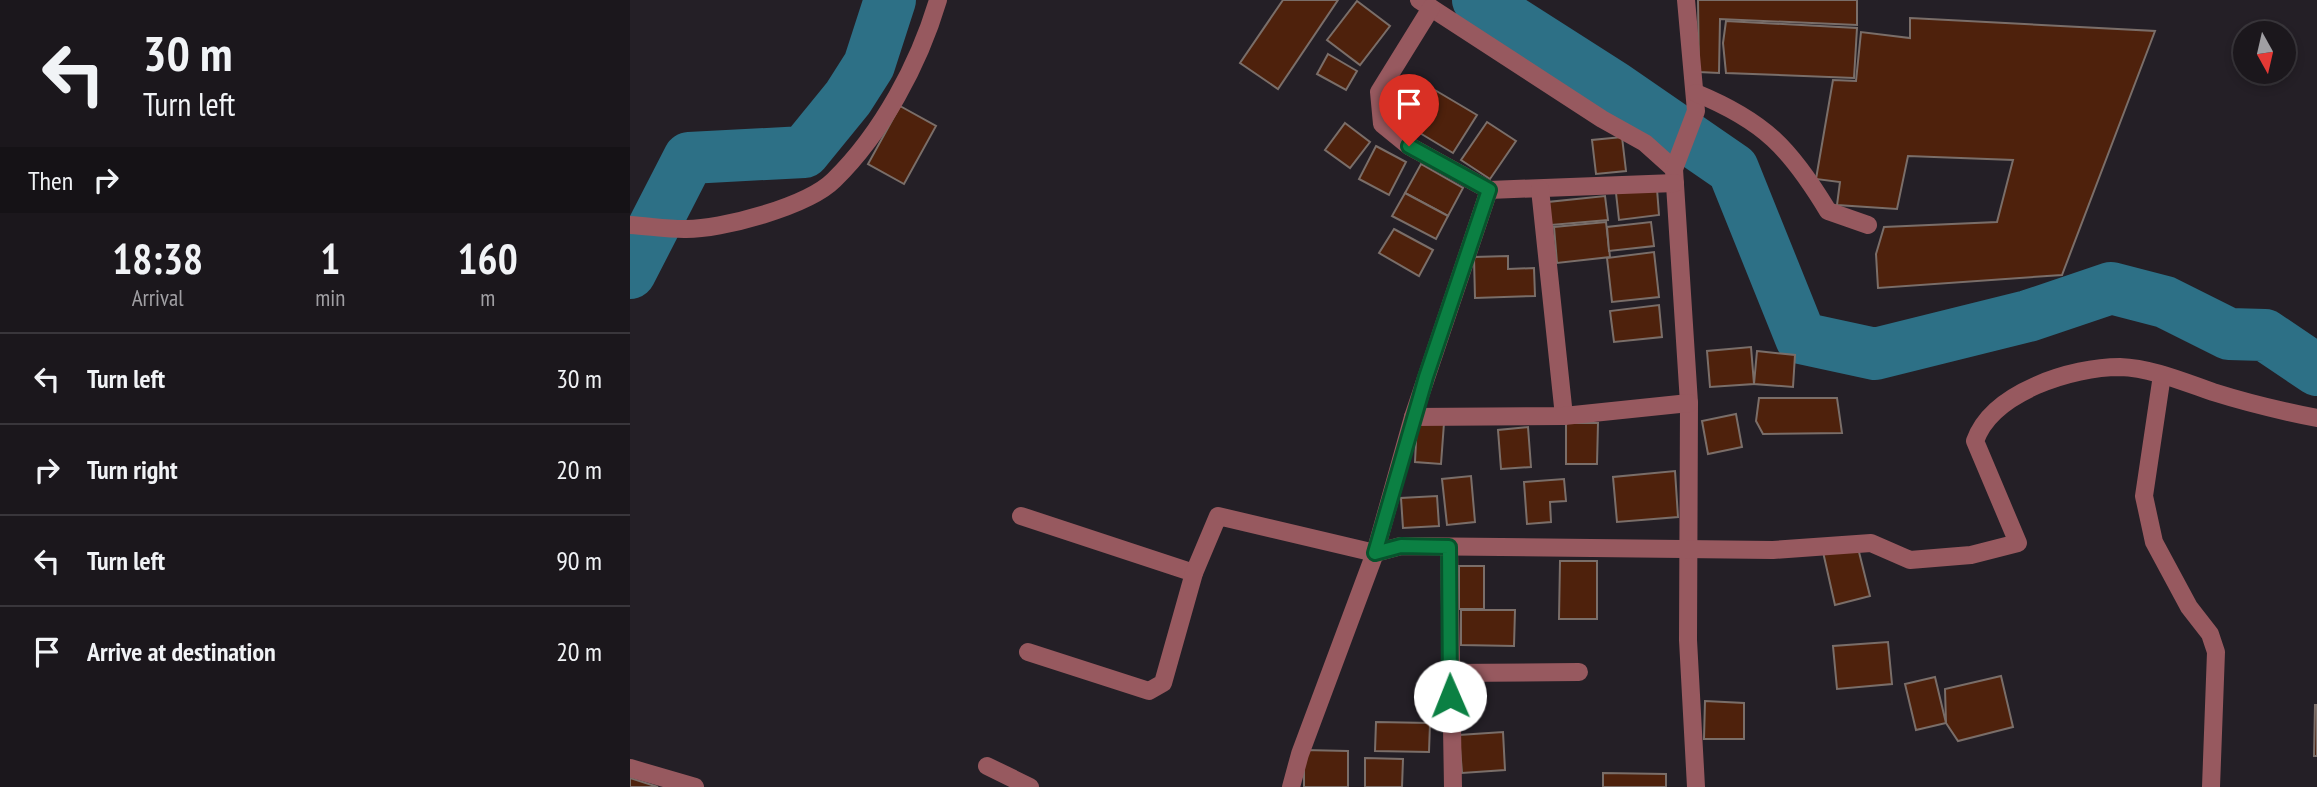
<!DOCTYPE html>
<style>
body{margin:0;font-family:"PT Sans Narrow",sans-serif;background:#282429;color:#f1f3f6;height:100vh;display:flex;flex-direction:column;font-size:26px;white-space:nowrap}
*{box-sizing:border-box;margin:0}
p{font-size:23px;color:#a09fa3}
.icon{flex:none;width:38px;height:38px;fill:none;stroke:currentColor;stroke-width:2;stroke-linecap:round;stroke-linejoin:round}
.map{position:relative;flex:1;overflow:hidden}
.sheet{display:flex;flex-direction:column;background:#1b171c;width:630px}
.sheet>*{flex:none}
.hud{background:#1b171c;color:#f1f3f6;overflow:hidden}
.needle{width:46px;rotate:172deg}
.tools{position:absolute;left:1603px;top:21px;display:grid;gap:14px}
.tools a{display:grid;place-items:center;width:63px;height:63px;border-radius:50%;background:#1b171c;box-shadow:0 4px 10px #0003,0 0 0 2px #39363b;font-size:35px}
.pin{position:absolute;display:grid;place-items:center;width:60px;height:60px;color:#fff;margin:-72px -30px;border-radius:50% 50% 50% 0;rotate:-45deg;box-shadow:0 0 7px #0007}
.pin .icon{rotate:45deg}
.me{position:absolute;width:77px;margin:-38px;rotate:359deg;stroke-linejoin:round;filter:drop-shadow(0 0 5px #0008)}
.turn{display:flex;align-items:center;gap:24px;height:147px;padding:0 28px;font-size:32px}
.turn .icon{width:91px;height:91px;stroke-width:2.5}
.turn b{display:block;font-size:49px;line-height:60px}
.then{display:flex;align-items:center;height:66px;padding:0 28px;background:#0003;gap:14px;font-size:26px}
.eta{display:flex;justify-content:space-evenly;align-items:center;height:119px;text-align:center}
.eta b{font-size:42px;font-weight:700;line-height:49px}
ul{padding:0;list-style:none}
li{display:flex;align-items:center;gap:21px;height:91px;padding:0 28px;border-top:2px solid #39363b}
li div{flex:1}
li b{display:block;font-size:26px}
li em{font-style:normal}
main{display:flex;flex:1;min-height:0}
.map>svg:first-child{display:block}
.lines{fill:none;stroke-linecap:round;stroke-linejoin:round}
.river{stroke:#2d7086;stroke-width:52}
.building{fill:#4e210c;stroke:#7a6e69;stroke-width:2}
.minor{stroke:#97595f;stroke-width:18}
.tertiary{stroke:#97595f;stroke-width:18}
.route-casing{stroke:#07532c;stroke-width:18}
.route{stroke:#0b8043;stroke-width:12}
</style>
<main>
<section class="sheet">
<div class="hud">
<div class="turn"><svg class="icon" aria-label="left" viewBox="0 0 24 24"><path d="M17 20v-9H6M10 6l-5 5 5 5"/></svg><div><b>30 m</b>Turn left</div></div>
<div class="then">Then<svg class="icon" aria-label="right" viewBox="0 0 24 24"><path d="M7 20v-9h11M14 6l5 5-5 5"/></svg></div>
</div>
<div class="eta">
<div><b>18:38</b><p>Arrival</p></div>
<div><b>1</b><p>min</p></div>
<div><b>160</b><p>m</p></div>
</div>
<ul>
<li><svg class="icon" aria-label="left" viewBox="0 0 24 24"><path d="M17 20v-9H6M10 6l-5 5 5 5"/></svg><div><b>Turn left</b></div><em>30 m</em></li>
<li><svg class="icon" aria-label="right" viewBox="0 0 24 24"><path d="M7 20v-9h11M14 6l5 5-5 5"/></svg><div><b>Turn right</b></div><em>20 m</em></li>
<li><svg class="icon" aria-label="left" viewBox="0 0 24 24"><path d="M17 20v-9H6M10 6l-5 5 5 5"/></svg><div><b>Turn left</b></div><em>90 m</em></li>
<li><svg class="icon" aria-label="arrive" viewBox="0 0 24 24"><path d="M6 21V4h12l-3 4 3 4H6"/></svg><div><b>Arrive at destination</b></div><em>20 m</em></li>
</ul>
</section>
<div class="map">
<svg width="1687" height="787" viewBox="0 0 1687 787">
<rect width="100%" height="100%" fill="#241f26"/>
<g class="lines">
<g class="river">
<polyline points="848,0 984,87 1103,169 1171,338 1245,354 1398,316 1481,288 1535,302 1599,334 1635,335 1687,370"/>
<polyline points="0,273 59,158 174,152 218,98 239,65 260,0"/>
</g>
</g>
<g class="building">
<polygon points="653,0 708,0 648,89 610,63"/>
<polygon points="1068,0 1227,0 1227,25 1090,19 1089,73 1069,72"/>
<polygon points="727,1 760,26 730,65 697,40"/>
<polygon points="1280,18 1525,31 1432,275 1248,288 1246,254 1254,227 1367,222 1383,160 1278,156 1267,209 1207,205 1210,182 1186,179 1203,80 1226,81 1231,32 1280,38"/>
<polygon points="1096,21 1227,28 1224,78 1096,73 1093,43"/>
<polygon points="698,54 727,71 716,90 687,74"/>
<polygon points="793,83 847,115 823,153 770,121"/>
<polygon points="270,106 306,126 274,184 238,164"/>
<polygon points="857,122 886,141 860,179 831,160"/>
<polygon points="715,123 740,142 720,168 695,150"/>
<polygon points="992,137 996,171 966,174 962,140"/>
<polygon points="746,146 776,162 759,195 729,179"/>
<polygon points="791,164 833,188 818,216 775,193"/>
<polygon points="1027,189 1029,215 989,220 986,193"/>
<polygon points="775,193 818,216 806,239 762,216"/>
<polygon points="975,196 978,220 921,225 918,202"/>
<polygon points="976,222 980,257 927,263 924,227"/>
<polygon points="1021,222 1024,246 979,251 977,227"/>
<polygon points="764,229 803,250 789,276 749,253"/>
<polygon points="1024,252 1029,297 982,302 977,258"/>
<polygon points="878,256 878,269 904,268 905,296 845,298 844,257"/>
<polygon points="1029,305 1032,337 984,342 980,311"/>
<polygon points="1121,347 1124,384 1080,387 1077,351"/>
<polygon points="1127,351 1165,355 1163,387 1124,384"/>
<polygon points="1129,398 1207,398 1212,433 1133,434 1126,421"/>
<polygon points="1106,414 1112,447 1078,454 1072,421"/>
<polygon points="787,421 814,423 811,464 785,462"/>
<polygon points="936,423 968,423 967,464 936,464"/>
<polygon points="898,427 901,467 871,469 868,430"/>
<polygon points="1045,471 1048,517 987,522 983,477"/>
<polygon points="841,476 845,522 817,525 812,479"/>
<polygon points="934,479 936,501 920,502 921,522 897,524 894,482"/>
<polygon points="807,496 809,526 773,528 771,498"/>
<polygon points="1227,544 1240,596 1205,605 1193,552"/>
<polygon points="930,561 967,561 967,619 929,619"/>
<rect x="829" y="566" width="25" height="43"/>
<polygon points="831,610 885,610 884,646 831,645"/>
<polygon points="1258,642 1262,684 1207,689 1203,646"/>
<polygon points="1371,676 1383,727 1328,741 1316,723 1315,689"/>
<polygon points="1305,677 1316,723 1286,730 1275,684"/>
<polygon points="1075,701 1114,703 1114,739 1074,739"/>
<polygon points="1685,705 1687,705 1687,756 1684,756"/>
<polygon points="746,722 800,723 799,752 745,751"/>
<polygon points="873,732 875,770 832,773 829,735"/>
<polygon points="674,750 718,751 718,787 674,787"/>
<polygon points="735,758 773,759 772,787 735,787"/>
<polygon points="973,773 1036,774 1036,787 973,787"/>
<polygon points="0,778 28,787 0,787"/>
</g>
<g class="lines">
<g class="minor">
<polyline points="789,0 972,119 1015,143 1044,169"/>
<polyline points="1056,0 1066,111 1044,169 1059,403 1058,640 1066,787"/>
<polyline points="801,8 749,92 752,124 779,146 859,190 1045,183"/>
<path d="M1066,93C1134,121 1160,148 1198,211L1238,225"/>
<polyline points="910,189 934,416"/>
<polyline points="859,190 783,417 934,416 1059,403"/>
<path d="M0,225C18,226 36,229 54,229C91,230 178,206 204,180C252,133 289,64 308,0"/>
<polyline points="1532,375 1514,496 1524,542 1559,607 1580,634 1586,652 1581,787"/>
<path d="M783,417L745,553L771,546L1143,550L1241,543L1280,560L1341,555L1388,543L1345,441C1362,392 1442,367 1490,367C1521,368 1554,382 1583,392C1618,403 1651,411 1687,418"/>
<polyline points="391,516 564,573"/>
<polyline points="819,547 823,787"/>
<polyline points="398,652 519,691 533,683 564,573 588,516 745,553 670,754 661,787"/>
<polyline points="819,673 949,672"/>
<polyline points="357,766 400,787"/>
</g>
<polyline class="tertiary" points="0,768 65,787"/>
</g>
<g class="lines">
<defs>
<polyline id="route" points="779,146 859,190 796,377 745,553 771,546 819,547 820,696"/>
</defs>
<use href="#route" class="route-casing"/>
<use href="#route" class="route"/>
</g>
</svg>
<div class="tools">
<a><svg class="needle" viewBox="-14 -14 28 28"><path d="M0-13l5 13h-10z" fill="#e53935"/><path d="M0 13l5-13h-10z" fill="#a09fa3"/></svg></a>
</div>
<div class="pin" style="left:779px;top:146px;background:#d93025"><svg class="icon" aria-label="arrive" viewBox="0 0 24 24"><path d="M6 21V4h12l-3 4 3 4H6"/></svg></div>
<svg class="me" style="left:820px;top:696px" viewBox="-20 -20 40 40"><circle r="19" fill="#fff"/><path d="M0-13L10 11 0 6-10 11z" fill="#0b8043"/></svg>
</div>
</main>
